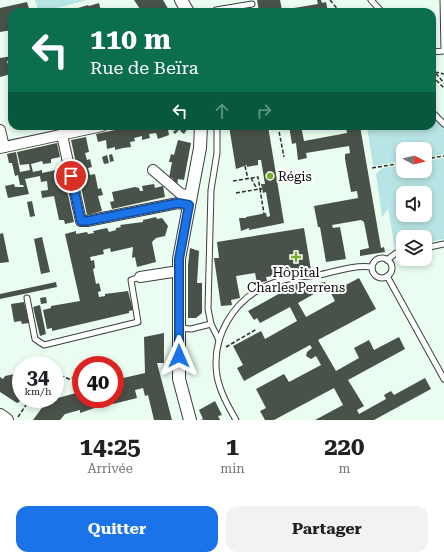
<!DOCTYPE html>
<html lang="fr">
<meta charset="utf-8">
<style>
body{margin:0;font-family:"Roboto Serif",serif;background:#f2f2f2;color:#202124;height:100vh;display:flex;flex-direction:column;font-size:15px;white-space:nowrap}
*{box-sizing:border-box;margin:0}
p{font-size:13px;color:#757577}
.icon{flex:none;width:22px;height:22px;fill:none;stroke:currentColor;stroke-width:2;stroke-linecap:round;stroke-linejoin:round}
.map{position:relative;height:420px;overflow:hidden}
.sheet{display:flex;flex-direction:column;background:#fff;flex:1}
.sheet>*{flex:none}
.hud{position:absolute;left:8px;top:8px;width:428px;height:122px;border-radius:12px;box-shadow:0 2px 6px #0003;background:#0b6e4f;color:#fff;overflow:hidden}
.needle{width:26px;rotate:97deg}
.fabs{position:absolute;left:396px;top:142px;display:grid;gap:8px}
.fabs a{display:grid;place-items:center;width:36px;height:36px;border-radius:8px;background:#fff;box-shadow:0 2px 6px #0003;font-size:20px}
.speed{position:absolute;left:12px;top:356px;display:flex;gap:8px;font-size:20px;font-weight:700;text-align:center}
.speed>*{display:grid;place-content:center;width:52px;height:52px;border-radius:50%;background:#fff;box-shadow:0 2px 6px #0003;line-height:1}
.speed small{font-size:10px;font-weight:400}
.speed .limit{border:6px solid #d22;background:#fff;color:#111}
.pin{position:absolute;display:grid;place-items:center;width:34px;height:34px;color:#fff;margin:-17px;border:2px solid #fff;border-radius:50%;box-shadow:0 1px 4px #0007}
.me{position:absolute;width:44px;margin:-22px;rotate:0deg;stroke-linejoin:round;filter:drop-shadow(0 0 3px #0008)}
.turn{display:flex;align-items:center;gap:14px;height:84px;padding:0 16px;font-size:18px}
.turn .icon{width:52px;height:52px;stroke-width:2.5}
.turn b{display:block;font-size:28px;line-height:34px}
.lanes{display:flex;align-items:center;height:38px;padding:0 16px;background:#0003;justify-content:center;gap:20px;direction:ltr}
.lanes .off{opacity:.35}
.eta{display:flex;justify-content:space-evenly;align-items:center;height:68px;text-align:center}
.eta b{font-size:24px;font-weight:700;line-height:28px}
.button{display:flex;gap:8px;margin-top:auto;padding:8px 16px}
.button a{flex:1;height:46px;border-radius:12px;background:#1a73e8;color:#fff;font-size:16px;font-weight:700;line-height:46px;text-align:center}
.button a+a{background:#f2f2f2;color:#202124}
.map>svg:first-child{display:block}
.green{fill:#b7e4e4;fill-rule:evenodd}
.building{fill:#495248}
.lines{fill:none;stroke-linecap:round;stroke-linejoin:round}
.service-casing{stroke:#3e3e3e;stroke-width:7}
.minor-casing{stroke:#3e3e3e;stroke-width:12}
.tertiary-casing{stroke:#3e3e3e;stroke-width:14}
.path{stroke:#2d2d2d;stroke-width:1.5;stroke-dasharray:4 2;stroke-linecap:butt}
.service{stroke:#fff;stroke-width:5}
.minor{stroke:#fff;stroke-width:10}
.tertiary{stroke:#fff;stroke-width:12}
.route-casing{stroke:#114b97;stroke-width:10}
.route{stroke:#1a73e8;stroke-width:7}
.poi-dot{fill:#74ae2f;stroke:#fff;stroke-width:1.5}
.labels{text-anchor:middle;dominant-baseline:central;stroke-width:4;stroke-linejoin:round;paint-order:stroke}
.poi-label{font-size:13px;fill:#0b0b0b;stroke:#fff;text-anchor:start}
</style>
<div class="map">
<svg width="444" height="420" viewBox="0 0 444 420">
<rect width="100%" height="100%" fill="#eafdf0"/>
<g class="green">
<polygon points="35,0 87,0 42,12 39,12"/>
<polygon points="432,116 444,129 444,154 425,158 425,149 403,149 403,161 373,166 367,126 432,126"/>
<path d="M444,158V239L425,243V237H403V248L395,249L388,209L382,217L376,174L382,168L403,165V171H425V161ZM403,193H425V215H403Z"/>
</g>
<g class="building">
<polygon points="134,0 163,0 170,12 142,12"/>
<polygon points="257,0 280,0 282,10 318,4 317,0 321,0 322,3 326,2 328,12 270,12 269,9 259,11"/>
<polygon points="27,2 30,12 12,12 12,30 0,32 0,8"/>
<polygon points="99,3 101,12 65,12 88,5 89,6"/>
<polygon points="12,56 12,60 7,61 11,74 0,77 0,58"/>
<polygon points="134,126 171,126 172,129 168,130 169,135 158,139 156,133 149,134 150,138 142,140 142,136 134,138 135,141 130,142 131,147 123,148 115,150 115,147 107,149 106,140 98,142 96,134"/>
<polygon points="185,126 188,128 184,134 180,131"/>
<polygon points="229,126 268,126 284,223 249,230 249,228 241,231 239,218 246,218 246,217 266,213 267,217 270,216 266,192 263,193 261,184 265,184 261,160 258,160 258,165 247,167 247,165 236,169"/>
<polygon points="289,126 301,126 304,141 347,133 346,126 360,126 381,248 384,247 385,252 360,256 360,250 369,248 364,222 361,220 332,225 333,228 340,227 346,259 326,262 320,227 318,227 314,206 358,198 357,191 351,192 345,159 345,154 350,153 349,146 306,153 307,158 298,160 296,143 292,144"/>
<polygon points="178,127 180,129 175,134 173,132"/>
<polygon points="86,137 89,152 85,153 87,160 90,159 92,167 88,168 90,175 95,174 98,189 101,188 103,195 98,196 102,211 87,215 71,140"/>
<polygon points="178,140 191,143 184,180 178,179 177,185 172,183 173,178 169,178 172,162 169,162 171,154 174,155"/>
<polygon points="57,143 60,157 51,159 51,163 43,164 42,161 31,164 33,172 42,170 42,173 56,170 56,173 63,172 74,222 65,224 64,220 59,220 54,196 42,198 41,191 48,190 47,181 41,182 40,176 25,179 29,194 8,198 5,186 14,184 15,187 24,187 23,185 20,185 18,175 15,176 12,163 9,163 7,154 16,152 20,172 30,170 29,164 20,165 17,152"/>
<polygon points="112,154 114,161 110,162 109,155"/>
<polygon points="107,155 109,163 104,164 102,157"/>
<polygon points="154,184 155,188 163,186 165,197 112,209 110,202 114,201 112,192 135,187 139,188 140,191 143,191 142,186"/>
<polygon points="32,201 35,216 30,217 27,202"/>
<polygon points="156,217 157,219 162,218 168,226 165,236 156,238 152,242 156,262 137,267 135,257 132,258 133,247 111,252 110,248 103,250 104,254 90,257 91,261 94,260 95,268 93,269 96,284 99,283 101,291 98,292 99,297 105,296 105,294 128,291 133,310 129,311 129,313 52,331 52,328 47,329 43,310 51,308 51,306 80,301 65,234 76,231 76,234 87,232 88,234 94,233 93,231 107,228 109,232 116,230 116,228 121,227 120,225 143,222 143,220"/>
<polygon points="304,228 311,270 266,277 267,281 257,283 255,273 236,276 240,298 231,300 232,305 221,306 214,258 219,258 217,242"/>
<polygon points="3,233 9,262 0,263 0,234"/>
<polygon points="42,237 50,272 41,274 34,239"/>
<polygon points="190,248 199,251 197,283 202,283 202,313 196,318 188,318 188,265"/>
<polygon points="359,278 376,309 318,340 336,371 359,358 354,348 369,340 374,350 399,337 405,349 348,380 364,406 357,410 359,414 386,399 384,395 391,391 394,395 425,378 431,389 374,420 315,420 343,405 334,388 274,420 265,420 260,411 266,408 256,389 284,374 289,382 321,365 316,356 311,359 306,356 307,352 312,348 310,345 244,381 237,368 243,365 233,346 261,331 265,339 297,321 290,307 260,323 257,318 254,320 248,311 300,282 302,286 325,282 328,286 298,303 306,317 335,301 331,293"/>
<polygon points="56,282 57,287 0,299 0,294"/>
<polygon points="46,297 47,303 41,304 40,298"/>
<polygon points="24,302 29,323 22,324 21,321 14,322 11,304"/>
<polygon points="40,305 46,334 40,336 33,307"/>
<polygon points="164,333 164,363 157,363 172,420 154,420 148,395 145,396 143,388 135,390 137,398 113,404 112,402 80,413 80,410 65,414 60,420 33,420 47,401 76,393 75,390 81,389 81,399 115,399 115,383 120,382 119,379 145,373 144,337"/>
<polygon points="15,374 22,400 17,403 0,392 0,377 3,379 5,376"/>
<polygon points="215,401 222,415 218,416 220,420 201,420 203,419 199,410"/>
</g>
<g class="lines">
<defs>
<g id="service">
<polyline points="371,0 382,12"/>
<polyline points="216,10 252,4"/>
<polyline points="432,52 444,51 443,0"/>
<polyline points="432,112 444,124"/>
<polyline points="217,126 217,153 211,190 208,309 211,324 219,340"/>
<polyline points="425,248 444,244"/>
<circle cx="382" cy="268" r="10"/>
<polyline points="387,260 396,253 403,253"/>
<polyline points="387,276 444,379"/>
<polyline points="27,298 35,339 44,345 138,322 131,280 140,277"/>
<polyline points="179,328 191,329 211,324"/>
<path d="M236,420C228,406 220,392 217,376C211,337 233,300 268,285C284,278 302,277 319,275C337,271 354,265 372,267"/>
</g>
<g id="minor">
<polyline points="0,130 4,147"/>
<polyline points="62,135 81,221 87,221 178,203 189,205"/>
<polyline points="0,148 102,126"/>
<polyline points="153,170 181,194 191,196"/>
<polyline points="140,277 179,271"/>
</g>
<g id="tertiary">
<polyline points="181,0 188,12"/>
<polyline points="0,415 7,420"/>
<polyline points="190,420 179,379 179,259 200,148 201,126"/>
</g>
</defs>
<use href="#service" class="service-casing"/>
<use href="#minor" class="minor-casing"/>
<use href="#tertiary" class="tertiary-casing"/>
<g class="path">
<polyline points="330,0 340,12"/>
<polyline points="432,69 444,83"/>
<polyline points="435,72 444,74"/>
<polyline points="432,76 444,88"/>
<polyline points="278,126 284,157"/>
<polyline points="425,159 444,156"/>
<polyline points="245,166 248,179"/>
<polyline points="372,168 403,163"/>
<polyline points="251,178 257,189"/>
<polyline points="233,181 258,177 260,189 262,189"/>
<polyline points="236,193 260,189 264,214"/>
<polyline points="280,287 283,292"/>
<polyline points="226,347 257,329"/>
<polyline points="55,373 69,379 81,375"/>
<polyline points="18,417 30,399"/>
</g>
<use href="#service" class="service"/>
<use href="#minor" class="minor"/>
<use href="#tertiary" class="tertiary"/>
</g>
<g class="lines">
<defs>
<polyline id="route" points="71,176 81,221 87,221 178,203 189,205 179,259 179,356"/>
</defs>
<use href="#route" class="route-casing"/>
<use href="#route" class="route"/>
</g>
<g class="poi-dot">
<circle cx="270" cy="176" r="4"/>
<path d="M294 251h4v4h4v4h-4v4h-4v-4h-4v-4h4z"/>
</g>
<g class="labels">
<g class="poi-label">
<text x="278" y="176">Régis</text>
<text x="296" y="272" text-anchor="middle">Hôpital<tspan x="296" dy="15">Charles Perrens</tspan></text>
</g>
</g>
</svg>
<div class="fabs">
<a><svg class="needle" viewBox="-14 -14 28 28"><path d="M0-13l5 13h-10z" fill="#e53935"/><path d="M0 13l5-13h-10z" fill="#757577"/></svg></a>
<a><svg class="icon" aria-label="sound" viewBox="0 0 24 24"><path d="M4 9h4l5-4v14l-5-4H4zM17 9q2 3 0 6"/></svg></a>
<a><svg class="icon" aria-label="layers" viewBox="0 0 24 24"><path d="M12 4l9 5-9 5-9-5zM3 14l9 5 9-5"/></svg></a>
</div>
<div class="speed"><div>34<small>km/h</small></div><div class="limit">40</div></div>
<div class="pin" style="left:71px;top:176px;background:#d93025"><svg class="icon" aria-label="arrive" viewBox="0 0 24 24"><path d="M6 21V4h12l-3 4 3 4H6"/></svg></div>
<svg class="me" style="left:179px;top:356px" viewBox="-20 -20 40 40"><path d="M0-17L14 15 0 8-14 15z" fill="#1a73e8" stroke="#fff" stroke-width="4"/></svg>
<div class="hud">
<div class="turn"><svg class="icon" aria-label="left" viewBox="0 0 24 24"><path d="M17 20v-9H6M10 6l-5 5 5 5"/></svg><div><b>110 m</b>Rue de Beïra</div></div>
<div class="lanes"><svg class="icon" aria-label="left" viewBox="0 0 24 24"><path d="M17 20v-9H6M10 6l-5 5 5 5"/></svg><svg class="icon off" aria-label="ahead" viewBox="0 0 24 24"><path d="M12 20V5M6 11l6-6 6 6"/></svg><svg class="icon off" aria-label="right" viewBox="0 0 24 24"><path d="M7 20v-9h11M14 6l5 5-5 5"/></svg></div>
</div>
</div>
<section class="sheet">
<div class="eta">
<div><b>14:25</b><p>Arrivée</p></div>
<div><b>1</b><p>min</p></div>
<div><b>220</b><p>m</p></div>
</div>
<div class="button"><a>Quitter</a><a>Partager</a></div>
</section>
